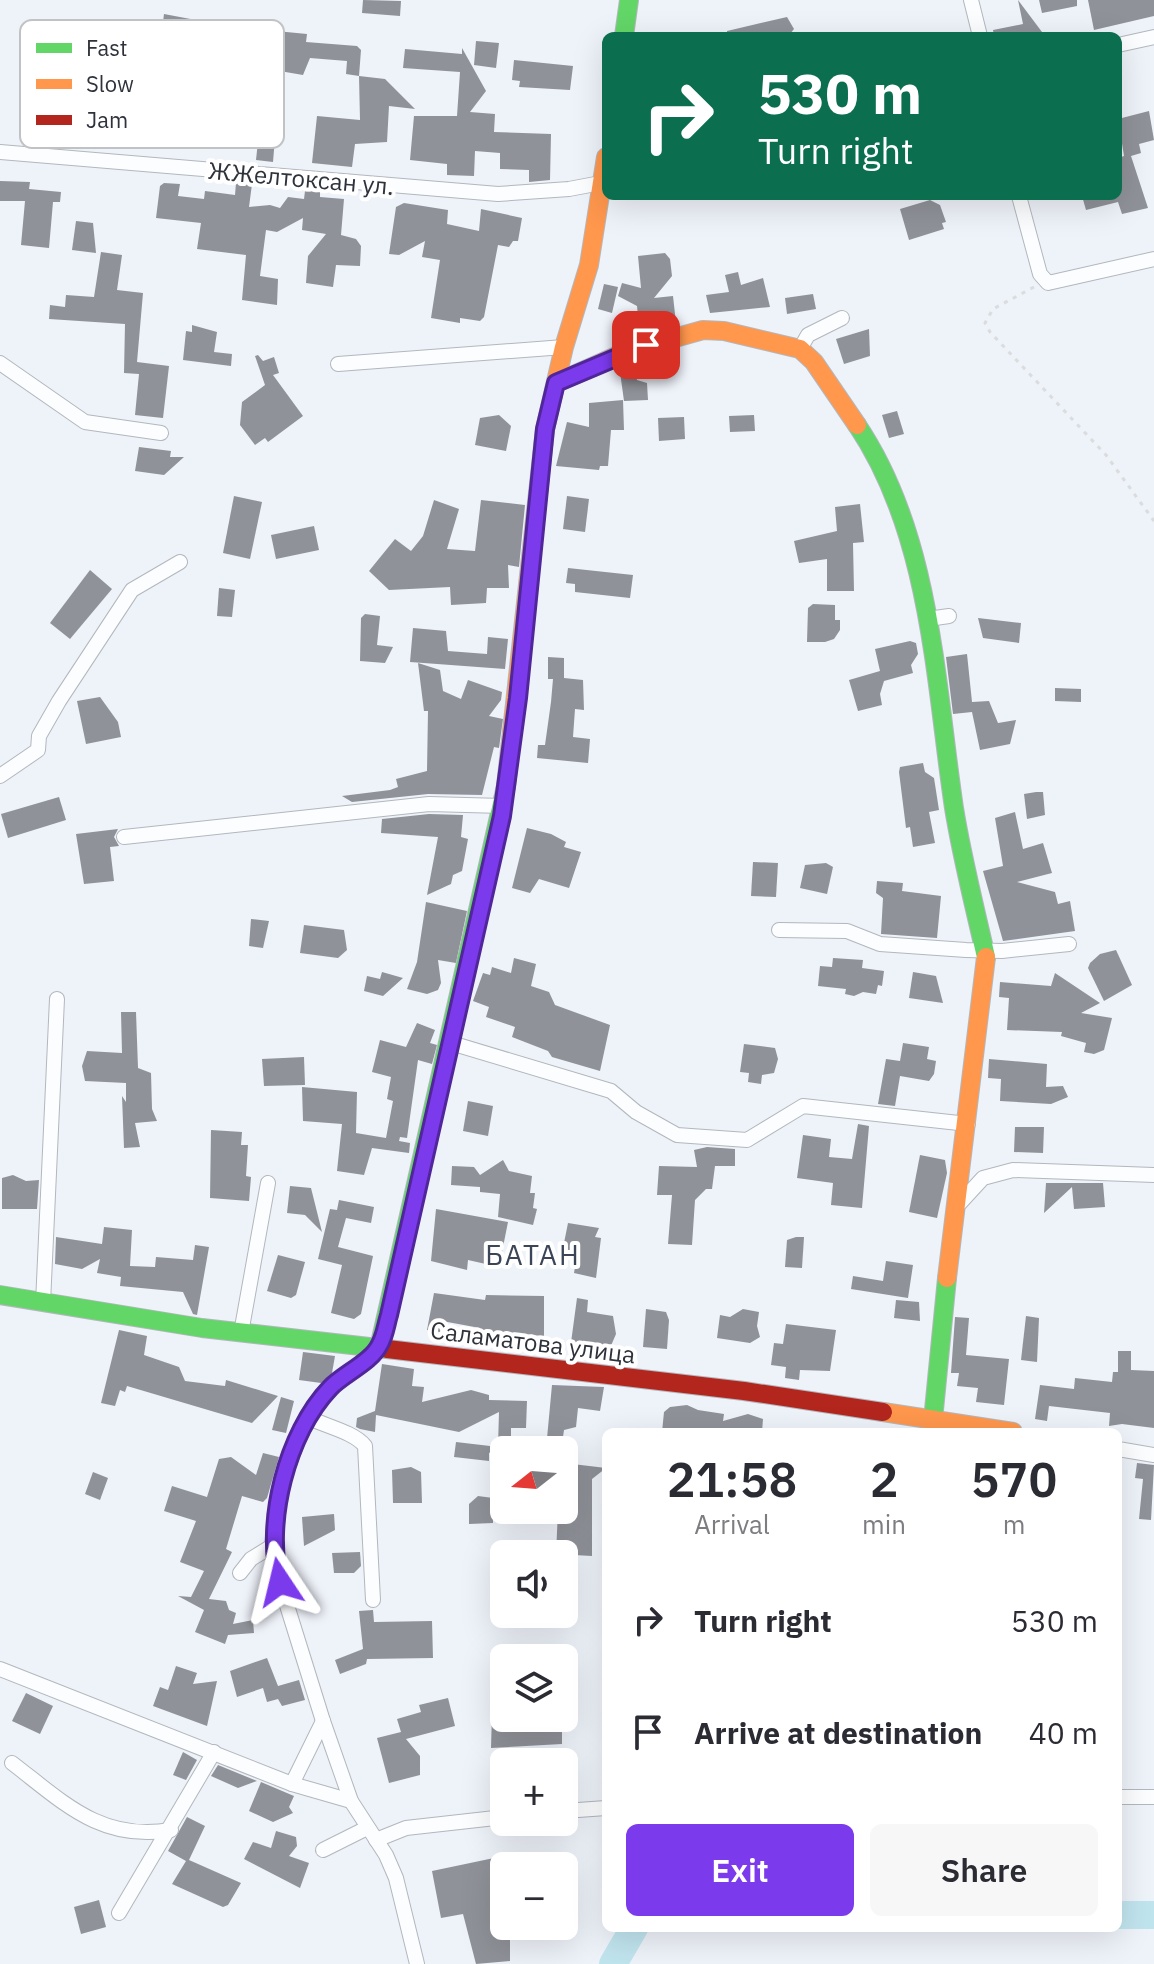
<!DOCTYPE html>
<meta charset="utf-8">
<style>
body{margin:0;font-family:"IBM Plex Sans",sans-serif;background:#f7f7f7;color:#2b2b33;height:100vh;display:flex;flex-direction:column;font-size:30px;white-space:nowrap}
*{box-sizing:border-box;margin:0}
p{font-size:26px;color:#7c7c81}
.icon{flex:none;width:44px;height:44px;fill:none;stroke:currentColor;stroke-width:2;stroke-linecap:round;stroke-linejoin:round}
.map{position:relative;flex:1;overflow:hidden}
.side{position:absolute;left:602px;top:1428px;width:520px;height:504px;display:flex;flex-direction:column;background:#fff;border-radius:12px;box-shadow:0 8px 32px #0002}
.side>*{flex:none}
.banner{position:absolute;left:602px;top:32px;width:520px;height:168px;border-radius:12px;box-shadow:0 8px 32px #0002;background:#0b6e4f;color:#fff;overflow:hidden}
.needle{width:52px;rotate:253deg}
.controls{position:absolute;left:490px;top:1436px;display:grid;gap:16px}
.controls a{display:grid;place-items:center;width:88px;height:88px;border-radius:12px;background:#fff;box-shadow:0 8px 32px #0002;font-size:40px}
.pin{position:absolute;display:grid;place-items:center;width:68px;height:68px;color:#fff;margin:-34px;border-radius:16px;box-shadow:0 4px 12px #0006}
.me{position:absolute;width:88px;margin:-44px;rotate:350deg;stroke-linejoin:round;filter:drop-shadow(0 0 6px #0008)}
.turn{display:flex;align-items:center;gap:28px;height:168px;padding:0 24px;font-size:36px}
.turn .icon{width:104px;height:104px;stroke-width:2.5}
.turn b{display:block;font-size:56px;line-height:68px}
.eta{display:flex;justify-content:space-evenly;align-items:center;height:136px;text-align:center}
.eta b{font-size:48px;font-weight:600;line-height:56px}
.cta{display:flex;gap:16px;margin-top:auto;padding:16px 24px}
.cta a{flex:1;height:92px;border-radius:12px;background:#7c3aed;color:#fff;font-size:32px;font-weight:600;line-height:92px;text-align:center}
.cta a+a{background:#f7f7f7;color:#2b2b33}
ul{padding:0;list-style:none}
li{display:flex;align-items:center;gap:24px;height:112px;padding:0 24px}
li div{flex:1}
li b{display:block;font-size:30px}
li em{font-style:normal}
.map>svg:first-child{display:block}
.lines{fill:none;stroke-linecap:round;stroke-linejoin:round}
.river{stroke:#c0e4ee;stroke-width:28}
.building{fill:#909299;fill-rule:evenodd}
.street-casing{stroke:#b3b7be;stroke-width:16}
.fast-casing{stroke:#b3b7be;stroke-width:20}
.slow-casing{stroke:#b3b7be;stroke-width:20}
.jam-casing{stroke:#b3b7be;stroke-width:20}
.path{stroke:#dadcde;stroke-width:3;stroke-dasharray:4 6;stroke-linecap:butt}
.street{stroke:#fcfdfe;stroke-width:14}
.fast{stroke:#63d668;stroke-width:18}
.slow{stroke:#ff974d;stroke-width:18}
.jam{stroke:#b3261e;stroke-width:18}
.route-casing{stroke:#51269a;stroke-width:20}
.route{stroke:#7c3aed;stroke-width:14}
.labels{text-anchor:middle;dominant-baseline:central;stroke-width:8;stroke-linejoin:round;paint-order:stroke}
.street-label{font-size:24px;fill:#2e323b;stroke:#fff}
.quarter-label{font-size:28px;letter-spacing:2px;fill:#3b4557;stroke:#fff}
.key{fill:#fff;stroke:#c0c2c4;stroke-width:2}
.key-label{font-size:22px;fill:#2e323b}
</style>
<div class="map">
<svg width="1154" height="1964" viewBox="0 0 1154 1964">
<rect width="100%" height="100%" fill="#eef2f9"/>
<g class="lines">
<g class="river">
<polyline points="1118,1915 1154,1915"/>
<polyline points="613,1964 634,1928"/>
</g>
</g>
<g class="building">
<polygon points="363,0 401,1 400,16 362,13"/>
<polygon points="1018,0 1045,36 994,36 993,30 1023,24"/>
<polygon points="1039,0 1077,0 1077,6 1042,13"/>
<polygon points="1088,0 1154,0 1154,16 1094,30"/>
<path d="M164,14L217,24L216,39L232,40L230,71L201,69L204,47L169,42L166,74L203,78L200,109L177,106L175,140L170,146L160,145L163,116L141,133L113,130L112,146L97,145L98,135L63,133L62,143L43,142L48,105L65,106L68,79L55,78V70L21,65L25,24L73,22L162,30ZM87,39L156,46L152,94L115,91L116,80L82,78Z"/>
<polygon points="787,17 794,29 790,34 727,36 727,31"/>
<polygon points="276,31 307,34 306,42 357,46 361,50 359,76 346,74 347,61 310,58 303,75 268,69 268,43 275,40"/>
<polygon points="476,41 499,43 496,68 474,65"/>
<polygon points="462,48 486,91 470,112 495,114 494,132 551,134 550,180 529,182 529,170 500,169 500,153 475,151 474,176 447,175 447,164 410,160 414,116 457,116 460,72 403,68 405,49 462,54"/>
<polygon points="514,60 573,66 570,90 519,87 520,81 512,80"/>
<polygon points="359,76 385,79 415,109 389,106 387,142 355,144 352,167 312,163 317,116 360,120"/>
<polygon points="1149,111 1154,140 1139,144 1141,153 1131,156 1148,208 1122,214 1118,202 1086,210 1082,196 1118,196 1118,158 1124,156 1118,119"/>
<polygon points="259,132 273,133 275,138 273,162 256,160"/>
<polygon points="0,181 30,182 29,189 61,192 60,202 53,202 49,248 21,245 25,201 0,201"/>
<polygon points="164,183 180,184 178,196 204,199 205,191 235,195 236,183 252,184 249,207 270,205 280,208 288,197 304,199 305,191 320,192 320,197 344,199 341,235 356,239 361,246 360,266 336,265 333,287 306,283 308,256 326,234 302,230 303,218 277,232 266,230 260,276 278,279 277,305 242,300 246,255 197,249 201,223 156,218 160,186"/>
<polygon points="930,200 940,205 946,222 942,223 944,229 909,240 900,209"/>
<polygon points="404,203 448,210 447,224 479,231 481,209 522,218 518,241 513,241 509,247 498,245 484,317 480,321 460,318 460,323 431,318 440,260 422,257 425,241 399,255 389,254 396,207"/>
<polygon points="76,221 93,223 96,253 72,250"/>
<polygon points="101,252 122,255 117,290 143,293 137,362 169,366 163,418 135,415 139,374 124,373 125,324 49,319 50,305 65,307 66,295 94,297"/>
<polygon points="665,253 670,259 672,276 654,298 673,296 676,323 639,327 637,306 618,296 622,283 641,288 638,256"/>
<polygon points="738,272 741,285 763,278 770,307 710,313 706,295 729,292 725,275"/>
<polygon points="604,284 618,287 612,313 598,309"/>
<polygon points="813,294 816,309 787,314 785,298"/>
<polygon points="192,325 217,332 214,352 232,354 231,366 183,360 186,331 192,332"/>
<polygon points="869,329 870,356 844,364 836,339"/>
<polygon points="258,355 263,361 274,357 279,373 273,375 303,416 268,442 265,438 255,445 240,425 242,402 265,385 255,356"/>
<polygon points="635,371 637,380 647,383 648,400 624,401 620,372"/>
<polygon points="623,400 624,430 611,430 608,466 600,466 599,470 556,466 567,422 589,427 589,403"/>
<polygon points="897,411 904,434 889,438 882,415"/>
<polygon points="499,415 511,426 506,451 475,445 480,418"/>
<polygon points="754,415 755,431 730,432 729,416"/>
<polygon points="684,417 685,439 659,441 658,418"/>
<polygon points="139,447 171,451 170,457 184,457 164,475 135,471"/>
<polygon points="234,496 262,502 250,559 223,553"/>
<polygon points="567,496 589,499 585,532 563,529"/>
<polygon points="434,500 459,509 447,549 475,551 481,500 525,505 519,567 508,565 509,588 487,588 486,603 451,605 450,587 389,590 369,571 395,539 411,551 423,536"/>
<polygon points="860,504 864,542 853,543 854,591 827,591 827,559 799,563 794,541 837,531 835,507"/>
<polygon points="314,526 319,550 276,559 271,535"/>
<polygon points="568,568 633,575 630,598 575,592 575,584 566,583"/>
<polygon points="90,570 112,589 70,639 50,623"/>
<polygon points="219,588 235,590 232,617 217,616"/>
<polygon points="813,604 835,605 835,620 840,620 840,630 834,639 825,642 807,642 808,608"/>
<polygon points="365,614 380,616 377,645 393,647 385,663 360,661 361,618"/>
<polygon points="978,618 1021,623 1019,643 983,638"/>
<polygon points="413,628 446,631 448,651 487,654 488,637 508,639 505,669 410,662"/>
<polygon points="910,641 916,643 918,654 911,665 913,673 884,681 880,694 882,705 858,711 849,680 880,671 875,649"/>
<polygon points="967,654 972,702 989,701 998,723 1016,720 1010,744 980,750 972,712 953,714 946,657"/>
<polygon points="548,657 564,658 564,678 583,680 584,710 575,709 573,737 590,739 588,763 537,758 538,745 545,745 551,702 553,679 548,679"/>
<polygon points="418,663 440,670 443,691 461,699 468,680 502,692 501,700 489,716 503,719 499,748 494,747 482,795 428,794 352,802 342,796 390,790 398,787 396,779 427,771 428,711 424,711"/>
<polygon points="1055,688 1081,689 1081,702 1055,701"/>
<polygon points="100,697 118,722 121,737 86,744 77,701"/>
<polygon points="923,763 925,772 934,778 939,810 929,812 935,843 913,847 910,827 906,828 899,772 900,767"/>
<polygon points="1036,792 1043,792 1045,815 1027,819 1024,794"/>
<polygon points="59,797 66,820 8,838 1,814"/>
<polygon points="1015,812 1023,849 1043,843 1052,873 1017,882 1055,892 1058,904 1070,901 1075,931 1003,941 983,871 1003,866 995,818"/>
<polygon points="429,814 463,815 461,837 468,839 462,871 453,875 451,884 427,895 438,837 381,833 382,819"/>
<polygon points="527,828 551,834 566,842 564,847 581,852 569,888 539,879 530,893 512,888"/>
<polygon points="118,829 114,837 119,846 110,847 114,881 84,884 76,834"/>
<polygon points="753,862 778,863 776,897 751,896"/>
<polygon points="826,863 833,867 827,894 800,888 805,865"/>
<polygon points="877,881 903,883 902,891 941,896 937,938 881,934 883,898 876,893"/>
<polygon points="426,902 467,911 456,963 438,960 441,983 438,990 427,994 407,989 417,962"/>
<polygon points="251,919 269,921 263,948 249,946"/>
<polygon points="304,925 344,930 347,950 338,958 300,953"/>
<polygon points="1116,950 1132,985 1104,1001 1088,968 1090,963 1100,954"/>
<polygon points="514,958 536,964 531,986 549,992 555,1005 610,1025 600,1071 552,1057 548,1051 512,1037 515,1027 486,1017 489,1007 473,1001 483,973 490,975 492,967 511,973"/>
<polygon points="833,958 863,960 862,968 884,971 882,986 878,985 876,994 863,992 854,996 845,994 846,989 818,986 820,966 832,967"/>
<polygon points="382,972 403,978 383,996 364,991 367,976 380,979"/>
<polygon points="913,972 936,976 943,1003 909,998"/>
<polygon points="1055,973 1100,1003 1081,1013 1112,1018 1104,1050 1094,1054 1084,1052 1086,1043 1061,1036 1062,1032 1007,1030 1009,998 999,997 1000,982 1051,986"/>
<polygon points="121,1012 136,1012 138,1068 151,1073 152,1109 157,1121 135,1123 140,1147 124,1148 122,1096 126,1102 126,1083 85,1081 82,1066 87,1051 122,1053"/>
<polygon points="417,1023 435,1030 430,1043 437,1045 432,1064 418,1060 407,1138 400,1137 399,1141 410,1143 409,1153 372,1148 364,1175 337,1171 342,1124 303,1121 302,1087 357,1092 356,1133 386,1138 393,1101 387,1099 391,1077 372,1072 380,1040 406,1047"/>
<polygon points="903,1043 929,1047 927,1059 936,1061 934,1074 929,1081 900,1076 895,1106 878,1104 886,1059 900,1061"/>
<polygon points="744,1044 775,1048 778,1059 774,1073 762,1075 761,1084 748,1082 749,1073 740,1072"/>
<polygon points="304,1057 305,1085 264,1086 262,1059"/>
<polygon points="989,1059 1047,1064 1046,1087 1063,1086 1068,1097 1051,1104 1000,1101 1001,1079 988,1078"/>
<polygon points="468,1101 493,1106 488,1136 463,1131"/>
<polygon points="858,1124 869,1126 862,1208 831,1205 833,1183 797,1178 803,1135 831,1139 829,1157 852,1159"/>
<polygon points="1015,1127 1044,1127 1043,1153 1014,1152"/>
<polygon points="211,1130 242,1132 241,1145 248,1145 246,1176 251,1177 249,1201 210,1198"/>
<polygon points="707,1147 735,1149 735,1166 715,1166 712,1189 706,1189 695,1200 692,1245 668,1244 672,1195 657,1195 659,1166 697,1167 694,1150"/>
<polygon points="920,1155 945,1160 947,1173 937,1218 909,1212"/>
<polygon points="503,1160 509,1171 532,1176 530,1193 535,1193 533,1208 537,1209 533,1225 498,1217 500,1194 480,1192 480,1187 451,1185 452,1166 474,1167 480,1175"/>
<polygon points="13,1175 26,1181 39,1180 37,1209 2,1209 2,1178"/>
<polygon points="1046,1183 1103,1183 1105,1207 1074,1209 1072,1187 1044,1213"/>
<polygon points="290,1186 311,1188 322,1232 305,1215 287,1213"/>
<polygon points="339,1200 374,1207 371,1223 346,1218 338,1247 373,1256 361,1314 354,1319 331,1313 342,1265 318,1259 330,1209 337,1210"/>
<polygon points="436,1209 508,1222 499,1267 468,1260 467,1270 431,1261"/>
<polygon points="568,1223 599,1228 595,1237 601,1238 596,1278 574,1273 576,1261 561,1258"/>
<polygon points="104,1227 132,1230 130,1266 155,1267 156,1257 193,1260 195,1245 209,1247 197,1315 193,1314 183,1292 120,1286 121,1277 97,1273 100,1259 82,1269 55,1264 56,1237 102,1244"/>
<polygon points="796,1237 804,1237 802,1268 785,1267 787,1240"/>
<polygon points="278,1255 305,1262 296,1295 291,1298 267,1291"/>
<polygon points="886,1261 913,1265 908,1298 851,1289 853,1276 883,1281"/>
<polygon points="434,1293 485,1300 486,1295 544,1296 544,1336 508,1333 507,1343 478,1340 480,1328 442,1321 440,1332 427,1330"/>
<polygon points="577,1298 588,1300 587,1312 613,1316 616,1334 610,1348 589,1344 580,1351 570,1350"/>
<polygon points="896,1300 919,1302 920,1321 894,1318"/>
<polygon points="646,1309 666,1312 669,1320 667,1349 643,1347"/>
<polygon points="743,1309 759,1312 757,1326 760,1337 750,1343 717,1338 720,1315 730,1317"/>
<polygon points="1026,1316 1039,1318 1037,1362 1021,1360"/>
<polygon points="955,1317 969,1318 966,1355 1009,1359 1004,1405 976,1402 978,1388 957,1386 959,1373 951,1373"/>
<polygon points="786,1324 836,1330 830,1371 800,1370 799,1380 785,1378 786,1367 771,1365 774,1343 783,1344"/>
<polygon points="119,1330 147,1336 144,1355 179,1367 185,1381 225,1386 226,1380 278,1396 252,1423 127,1386 125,1392 120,1390 115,1406 101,1403"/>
<polygon points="1118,1351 1131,1351 1131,1370 1154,1371 1154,1428 1122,1424 1109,1426 1110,1413 1049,1406 1047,1421 1035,1419 1040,1385 1074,1389 1075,1378 1112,1382 1113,1372 1118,1372"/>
<polygon points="303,1352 335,1356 332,1373 321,1383 299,1380"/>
<polygon points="382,1364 414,1369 412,1386 424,1387 422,1402 471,1390 489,1395 489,1400 527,1401 526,1428 511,1428 511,1437 498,1446 499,1412 459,1432 376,1415 375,1432 360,1429 356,1427 357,1418 375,1411"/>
<polygon points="552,1385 604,1387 600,1411 578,1408 576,1427 564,1430 563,1437 546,1449"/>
<polygon points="281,1397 294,1401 286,1433 272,1430"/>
<polygon points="687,1405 698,1410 724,1414 723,1421 748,1414 763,1419 762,1432 662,1432 664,1412 670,1407"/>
<polygon points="456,1442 490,1446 498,1447 489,1453 489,1461 454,1457"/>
<polygon points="263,1453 279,1457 267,1498 263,1502 242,1496 226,1549 232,1552 209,1599 226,1601 229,1610 236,1613 233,1624 253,1620 254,1633 228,1635 225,1644 195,1632 204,1610 178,1596 191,1597 204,1571 180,1562 196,1521 164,1511 172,1486 207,1497 219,1459 231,1457 256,1475"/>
<polygon points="564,1463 606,1468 592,1479 592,1556 556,1554 558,1510 564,1510"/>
<polygon points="1137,1463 1154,1465 1151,1520 1139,1519 1143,1479 1135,1478"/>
<polygon points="411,1467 421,1472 422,1503 393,1503 392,1470"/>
<polygon points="93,1472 108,1478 100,1500 85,1494"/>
<polygon points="478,1496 493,1498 493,1523 469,1524 469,1504"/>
<polygon points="334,1514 335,1530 304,1546 302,1517"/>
<polygon points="360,1552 361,1566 354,1573 334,1573 332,1553"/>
<polygon points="373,1610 374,1622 432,1621 433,1658 367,1659 366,1664 340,1674 335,1660 363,1649 359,1611"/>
<polygon points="267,1658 278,1686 299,1680 305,1700 282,1706 278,1699 267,1702 263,1688 237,1697 230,1671"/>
<polygon points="176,1666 197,1673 193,1684 217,1681 207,1726 153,1706 160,1687 168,1690"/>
<polygon points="26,1693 53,1706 40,1734 12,1721"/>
<polygon points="448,1698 455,1726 406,1739 420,1756 420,1775 389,1783 377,1738 401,1732 397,1719 421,1712 419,1705"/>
<polygon points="492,1713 504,1713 504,1718 523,1718 523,1722 550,1723 562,1730 562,1744 491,1748"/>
<polygon points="183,1752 197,1760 186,1780 173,1775"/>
<polygon points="218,1765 257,1781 238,1788 211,1776"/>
<polygon points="261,1782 294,1796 289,1807 293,1813 273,1822 249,1811"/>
<polygon points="187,1817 205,1826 189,1860 241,1883 228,1905 223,1907 172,1884 186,1861 168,1851"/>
<polygon points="276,1831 296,1837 297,1846 289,1856 309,1863 300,1888 244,1859 253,1842 271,1848"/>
<polygon points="494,1858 502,1889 493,1891 501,1919 510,1930 510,1961 476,1964 463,1914 441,1918 432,1871"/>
<polygon points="99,1900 106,1927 81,1934 74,1907"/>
</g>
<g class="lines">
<defs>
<g id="street">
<polyline points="971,0 980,36"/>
<polyline points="1118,45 1154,37"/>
<polyline points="0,152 498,194 569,189 606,182"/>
<polyline points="1019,196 1040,274 1048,283 1154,259"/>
<polyline points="800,349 808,335 842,318"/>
<polyline points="0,363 85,422 161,433"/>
<polyline points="338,364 564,347"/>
<polyline points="928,619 949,616"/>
<polyline points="0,776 38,750 39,736 59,701 132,590 180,562"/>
<polyline points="124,837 429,804 503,806"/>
<polyline points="779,930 847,931 880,944 966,950 1002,951 1069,944"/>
<polyline points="451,1043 611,1091 636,1112 677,1135 747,1140 803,1106 968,1124"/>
<polyline points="960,1203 983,1178 1013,1170 1154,1175"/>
<polyline points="43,1303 57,999"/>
<polyline points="241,1333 268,1183"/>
<polyline points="379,1348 332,1386 307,1417 285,1475 276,1510 272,1546 285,1599 323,1721 351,1801 386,1855 396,1878 417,1964"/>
<path d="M307,1417C325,1426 354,1432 365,1446L373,1600"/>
<polyline points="1118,1449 1154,1455"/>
<polyline points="240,1573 251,1559 272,1546"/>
<polyline points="0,1669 292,1784 351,1801"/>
<path d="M12,1763C63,1802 101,1842 171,1830"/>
<polyline points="292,1784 323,1721"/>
<polyline points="1118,1797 1154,1797"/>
<polyline points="564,1811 606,1808"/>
<polyline points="376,1840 406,1828 504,1817"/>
<polyline points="323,1850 367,1828"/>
<polyline points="119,1913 214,1752"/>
</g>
<g id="fast">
<polyline points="624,36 629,0"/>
<path d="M857,425C931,535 935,680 954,808C962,858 975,908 986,957"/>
<polyline points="0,1295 202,1328 387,1349"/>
<polyline points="379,1348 506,786"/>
<polyline points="933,1420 947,1278"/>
</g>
<g id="slow">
<polyline points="556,383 628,351 703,330 724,331 800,349 814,362 857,425"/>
<polyline points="506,786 545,429 564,347 589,265 606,157"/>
<polyline points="947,1278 986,957"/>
<polyline points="883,1412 1013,1432"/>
</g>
<polyline id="jam" points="387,1349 744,1391 883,1412"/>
</defs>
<use href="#street" class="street-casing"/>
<use href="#fast" class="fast-casing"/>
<use href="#slow" class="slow-casing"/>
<use href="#jam" class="jam-casing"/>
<polyline class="path" points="1034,287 993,309 985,323 990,332 1106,455 1154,521"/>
<use href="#street" class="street"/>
<use href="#fast" class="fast"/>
<use href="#slow" class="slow"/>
<use href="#jam" class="jam"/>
</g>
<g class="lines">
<defs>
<path id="route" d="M280,1582C264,1523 287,1433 330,1388C343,1374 372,1362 380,1344C385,1335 386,1325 389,1315L502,816L518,698L545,429L556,383L646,345"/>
</defs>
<use href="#route" class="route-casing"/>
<use href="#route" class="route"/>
</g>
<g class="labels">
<g class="street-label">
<text transform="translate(301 178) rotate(5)">ЖЖелтоксан ул.</text>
<text transform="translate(533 1342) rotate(7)">Саламатова улица</text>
</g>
<g class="quarter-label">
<text x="533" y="1254">БАТАН</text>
</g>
</g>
<rect x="20" y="20" width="264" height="128" rx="12" class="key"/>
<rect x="36" y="43" width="36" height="10" fill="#63d668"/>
<rect x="36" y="79" width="36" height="10" fill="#ff974d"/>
<rect x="36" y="115" width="36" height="10" fill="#b3261e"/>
<g class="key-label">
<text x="86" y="56">Fast</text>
<text x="86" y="92">Slow</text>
<text x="86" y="128">Jam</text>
</g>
</svg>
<div class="controls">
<a><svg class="needle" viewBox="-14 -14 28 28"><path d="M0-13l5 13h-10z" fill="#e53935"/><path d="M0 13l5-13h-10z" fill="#7c7c81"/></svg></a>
<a><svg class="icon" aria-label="sound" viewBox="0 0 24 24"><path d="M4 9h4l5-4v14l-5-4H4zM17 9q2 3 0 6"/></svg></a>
<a><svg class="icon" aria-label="layers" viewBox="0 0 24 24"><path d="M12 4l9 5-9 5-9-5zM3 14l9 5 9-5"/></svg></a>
<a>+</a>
<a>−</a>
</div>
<div class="pin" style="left:646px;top:345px;background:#d93025"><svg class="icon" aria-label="arrive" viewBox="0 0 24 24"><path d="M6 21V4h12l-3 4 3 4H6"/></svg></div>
<svg class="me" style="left:280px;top:1582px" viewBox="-20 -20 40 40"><path d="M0-17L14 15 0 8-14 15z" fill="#7c3aed" stroke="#fff" stroke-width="4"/></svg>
<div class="banner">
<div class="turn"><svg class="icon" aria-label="right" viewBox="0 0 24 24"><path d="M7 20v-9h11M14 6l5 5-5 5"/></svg><div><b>530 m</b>Turn right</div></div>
</div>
<section class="side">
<div class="eta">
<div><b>21:58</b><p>Arrival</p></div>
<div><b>2</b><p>min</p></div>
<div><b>570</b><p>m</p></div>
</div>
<ul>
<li><svg class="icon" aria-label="right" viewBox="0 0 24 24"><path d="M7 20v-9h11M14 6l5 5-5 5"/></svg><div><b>Turn right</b></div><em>530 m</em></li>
<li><svg class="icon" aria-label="arrive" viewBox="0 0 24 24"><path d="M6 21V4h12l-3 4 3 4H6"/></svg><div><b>Arrive at destination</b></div><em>40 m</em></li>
</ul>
<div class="cta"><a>Exit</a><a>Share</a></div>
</section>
</div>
